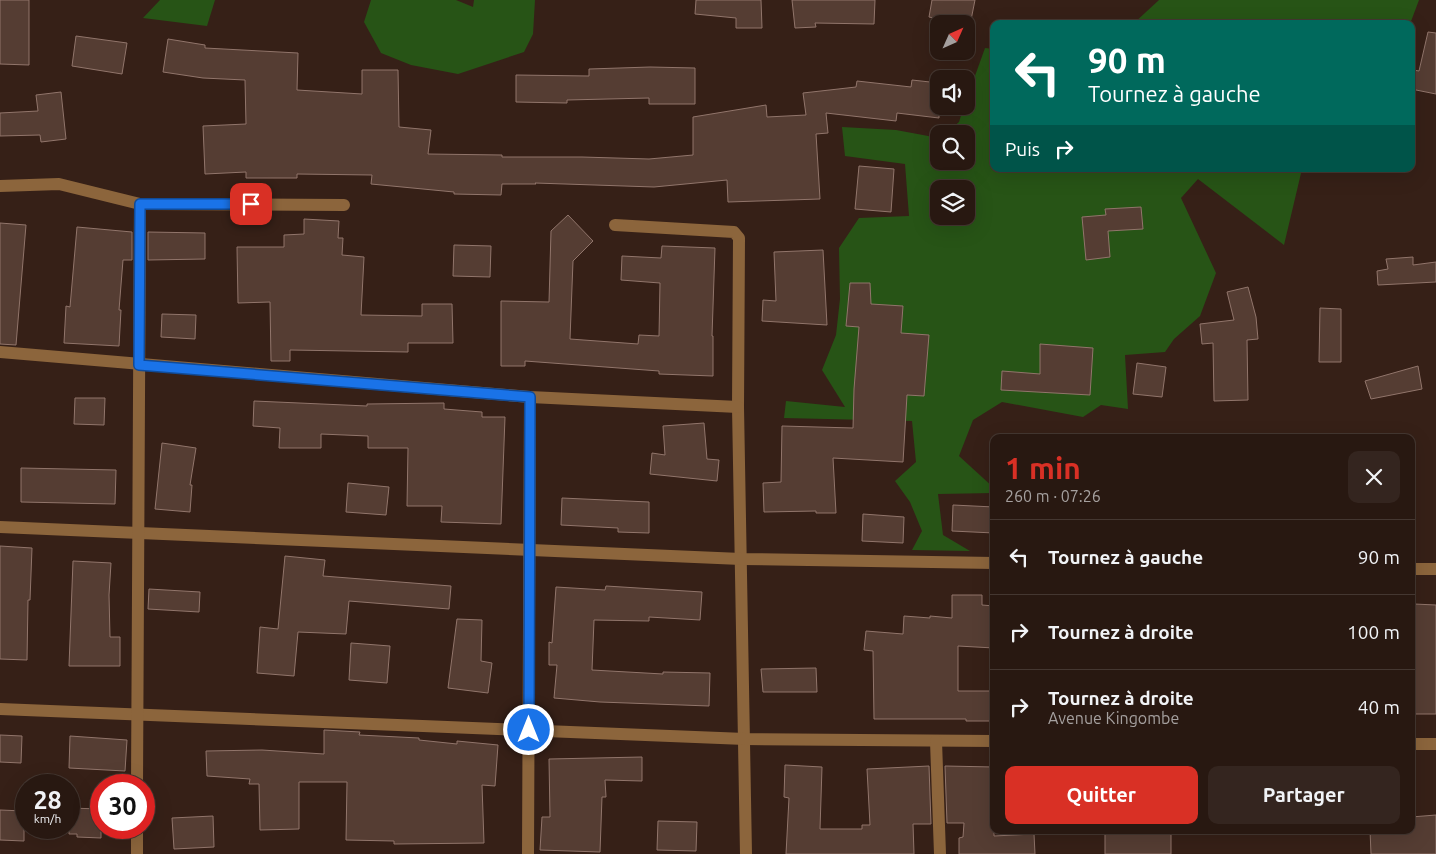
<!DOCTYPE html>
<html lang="fr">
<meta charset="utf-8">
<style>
body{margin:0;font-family:Ubuntu,sans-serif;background:#34251f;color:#f1f3f6;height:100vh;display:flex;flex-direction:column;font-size:19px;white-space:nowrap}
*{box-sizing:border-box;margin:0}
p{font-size:16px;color:#a5a09f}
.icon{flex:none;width:28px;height:28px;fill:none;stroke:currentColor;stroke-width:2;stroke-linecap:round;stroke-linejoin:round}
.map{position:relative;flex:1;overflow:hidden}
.sheet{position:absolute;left:990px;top:434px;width:425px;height:400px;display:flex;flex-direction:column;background:#281811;border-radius:10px;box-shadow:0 5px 20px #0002,0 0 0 1px #443731}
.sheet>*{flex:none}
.top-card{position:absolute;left:990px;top:20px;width:425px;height:152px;border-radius:10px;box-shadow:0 5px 20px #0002,0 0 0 1px #443731;background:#00695c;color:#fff;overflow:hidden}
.needle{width:32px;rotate:45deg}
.fabs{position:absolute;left:930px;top:15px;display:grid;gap:10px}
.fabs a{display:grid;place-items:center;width:45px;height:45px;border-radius:10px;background:#281811;box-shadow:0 5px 20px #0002,0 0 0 1px #443731;font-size:25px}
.speed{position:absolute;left:15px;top:774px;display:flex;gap:10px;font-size:25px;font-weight:700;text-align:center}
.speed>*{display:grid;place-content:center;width:65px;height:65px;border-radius:50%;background:#281811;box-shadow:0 5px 20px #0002,0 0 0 1px #443731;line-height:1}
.speed small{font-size:12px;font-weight:400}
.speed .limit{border:8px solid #d22;background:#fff;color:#111}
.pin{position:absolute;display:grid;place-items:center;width:42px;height:42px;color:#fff;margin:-21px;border-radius:10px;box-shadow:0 2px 8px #0006}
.me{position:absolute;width:55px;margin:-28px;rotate:0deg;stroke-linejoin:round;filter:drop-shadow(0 0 4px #0008)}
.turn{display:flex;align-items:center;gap:18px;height:105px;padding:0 15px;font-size:22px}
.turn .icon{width:65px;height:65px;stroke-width:2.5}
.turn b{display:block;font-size:35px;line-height:42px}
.then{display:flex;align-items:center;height:48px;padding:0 15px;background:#0003;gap:10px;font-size:19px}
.round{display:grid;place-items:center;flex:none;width:52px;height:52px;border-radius:10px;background:#34251f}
.headline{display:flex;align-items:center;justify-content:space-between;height:85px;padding:0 15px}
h1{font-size:30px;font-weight:700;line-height:38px;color:#d93025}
.button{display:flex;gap:10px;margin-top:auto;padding:10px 15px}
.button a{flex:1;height:58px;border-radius:10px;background:#d93025;color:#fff;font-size:20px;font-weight:700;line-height:58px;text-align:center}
.button a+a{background:#34251f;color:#f1f3f6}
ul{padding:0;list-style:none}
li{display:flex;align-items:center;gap:15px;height:75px;padding:0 15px;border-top:1px solid #443731}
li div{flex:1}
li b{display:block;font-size:19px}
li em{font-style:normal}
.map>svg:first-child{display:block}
.green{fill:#275416;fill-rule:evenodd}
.building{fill:#553d33;stroke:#91756b}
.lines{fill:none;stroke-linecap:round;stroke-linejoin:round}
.minor{stroke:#8c653c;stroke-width:12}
.route-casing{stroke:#114b97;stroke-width:12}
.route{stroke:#1a73e8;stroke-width:9}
</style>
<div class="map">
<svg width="1436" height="854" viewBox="0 0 1436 854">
<rect width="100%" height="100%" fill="#362017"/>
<g class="green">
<polygon points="160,0 215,0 207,26 143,18"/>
<polygon points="371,0 456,0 473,7 474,0 535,0 533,34 524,52 458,74 411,65 381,53 364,22"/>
<polygon points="1159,0 1419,0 1410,24 1133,24"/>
<path d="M985,48L994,49V169H1302L1284,245L1198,179L1181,198L1216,273L1200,316L1174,339L1165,352L1125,355L1128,409L1101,405L1083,417L1002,402L973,420L959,456L994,488V493L938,494L943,535L970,551L912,550L922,531L910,502L895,481L916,462L912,421L784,418L786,401L845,407L822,370L836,335L840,299L839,248L859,218L909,216L905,164L845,156L842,127L896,130L939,138V161H966V134H945L959,122L964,106H966V101ZM939,189H966V216H939Z"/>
</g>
<g class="building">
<polygon points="0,0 29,0 29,65 0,64"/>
<polygon points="696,0 761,0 762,28 736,28 736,18 695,14"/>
<polygon points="792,0 875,0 874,24 815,23 816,27 795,28"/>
<polygon points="932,0 975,0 970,25 929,17"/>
<polygon points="1428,32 1436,33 1436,94 1411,89 1413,70 1419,71"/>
<polygon points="76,36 127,43 122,74 72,66"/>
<polygon points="168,39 205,45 205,48 298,53 297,90 362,94 362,70 398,70 399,127 431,130 428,154 502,155 502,157 582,157 649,159 693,155 693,117 766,105 767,117 806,115 803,93 856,87 857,81 911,87 912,80 939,83 939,118 897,113 896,121 826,113 828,133 816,134 820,199 728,202 727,180 654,187 535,183 536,184 502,184 501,195 454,194 454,192 371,184 372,175 297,174 297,178 246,178 246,172 205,174 203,126 246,124 245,80 203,78 163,72"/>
<polygon points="650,67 695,68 695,104 649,104 649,98 567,100 567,103 516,102 516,75 589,76 589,69"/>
<polygon points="61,92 66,139 41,142 40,135 0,136 0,113 38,111 36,95"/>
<polygon points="859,166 894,169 891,212 855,209"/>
<polygon points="1141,207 1143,229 1108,231 1110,257 1086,260 1082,217 1106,215 1105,209"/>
<polygon points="568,215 593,241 573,261 570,339 638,344 639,335 659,336 660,283 621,280 622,256 661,258 662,246 715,248 712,336 713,336 713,376 659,374 659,371 525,361 525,366 501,366 501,301 549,302 551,231"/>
<polygon points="304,219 339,221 338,238 343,238 342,255 364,257 361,315 422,316 422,304 452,304 453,343 408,343 408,352 290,350 290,361 271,361 270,302 238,303 237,247 284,247 284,235 304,234"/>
<polygon points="0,223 26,225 16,345 0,344"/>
<polygon points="77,227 132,232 132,260 123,260 119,310 121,310 119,346 64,343 66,306 70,307"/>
<polygon points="148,232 205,233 205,259 148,260"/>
<polygon points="454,245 491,246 490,277 453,276"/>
<polygon points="823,250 827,325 762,321 763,300 776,301 774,252"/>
<polygon points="1413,257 1413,265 1436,262 1436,282 1378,285 1377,271 1388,269 1386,259"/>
<polygon points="850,283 870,283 871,304 903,306 901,333 929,335 924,396 907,395 903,462 833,458 836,513 816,513 816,511 764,512 763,483 781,482 782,426 853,428 854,389 859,327 846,326"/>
<polygon points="1248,287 1256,317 1258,339 1247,340 1248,400 1214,401 1213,343 1202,344 1200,324 1234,320 1227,292"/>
<polygon points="1320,308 1341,309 1341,362 1319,362"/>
<polygon points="162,314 196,315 195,339 161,337"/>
<polygon points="1040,344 1093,348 1090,395 1001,390 1002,371 1040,374"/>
<polygon points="1137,363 1166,367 1162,397 1133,394"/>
<polygon points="1418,366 1422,389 1371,399 1365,381"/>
<polygon points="75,398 105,398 104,425 74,424"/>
<polygon points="254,401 367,406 367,404 444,403 444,409 482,412 482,417 505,417 501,524 441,522 442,506 407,506 408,448 368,448 368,436 321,434 321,448 279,448 280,428 253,426"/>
<polygon points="704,423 707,459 719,460 717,481 650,474 652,453 665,455 663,426"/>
<polygon points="162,443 196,448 190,485 192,485 190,512 155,509"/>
<polygon points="21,468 116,470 115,504 21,502"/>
<polygon points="348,483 389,487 386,515 346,512"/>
<polygon points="562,498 649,502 649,533 618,532 618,528 561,525"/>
<polygon points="953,505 994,507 994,533 952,531"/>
<polygon points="863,514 904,517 903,543 862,541"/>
<polygon points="0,546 32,548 30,600 28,600 27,660 0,659"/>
<polygon points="285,556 325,560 323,576 451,586 449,609 349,601 346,634 298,632 294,676 257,673 260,627 278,629"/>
<polygon points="73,561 111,563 109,595 110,637 120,637 120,666 69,666"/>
<polygon points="606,586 702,592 700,620 649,617 649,621 594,620 592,670 663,674 663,672 710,673 709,706 600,702 554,698 557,665 549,665 549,642 552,643 556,587 605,590"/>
<polygon points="149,589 200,592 199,612 148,609"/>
<polygon points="952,595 982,595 982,605 994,606 994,648 958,646 958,691 994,691 994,721 966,721 966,719 874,719 873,651 864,650 866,631 903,634 904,616 930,618 930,616 952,618"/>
<polygon points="1414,604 1436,605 1436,714 1411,714 1411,607 1414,608"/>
<polygon points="457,619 482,620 481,661 492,663 488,693 448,688"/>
<polygon points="351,643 390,646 387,683 349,680"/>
<polygon points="816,668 817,692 763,692 761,669"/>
<polygon points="324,730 360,732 359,735 419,738 419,740 457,744 457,741 498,745 495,786 482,785 484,843 394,844 394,841 346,840 347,782 299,782 299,829 260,830 259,784 249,784 250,779 207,776 206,751 262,750 324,754"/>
<polygon points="0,735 22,736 21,763 0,762"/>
<polygon points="70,736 127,740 125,771 69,768"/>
<polygon points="642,757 642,781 605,780 606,797 602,797 600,852 540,850 542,817 550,817 549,759"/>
<polygon points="785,765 822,767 820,829 862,829 862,825 870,825 867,769 929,766 931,824 913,824 914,854 786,854 789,798 784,797"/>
<polygon points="945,766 994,767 994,836 1034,834 1035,854 959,854 959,838 963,837 964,823 947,823"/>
<polygon points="69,808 101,809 101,838 77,837 77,834 69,834"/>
<polygon points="0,810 24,811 24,841 0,840"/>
<polygon points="1436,815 1436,854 1371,854 1370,830 1411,830 1411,817"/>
<polygon points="213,816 214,847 174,849 172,818"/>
<polygon points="658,821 697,822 696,851 657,850"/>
<polygon points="1171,832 1171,854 1105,854 1105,833"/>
</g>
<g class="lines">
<g class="minor">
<polyline points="0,186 59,184 140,204 344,205"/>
<polyline points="615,225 734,232 739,238 738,407 746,854"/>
<polyline points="0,352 530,397 738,407"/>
<polyline points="0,527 741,559 994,563"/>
<polyline points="1411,569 1436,569"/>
<polyline points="0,709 745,739 994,741"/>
<polyline points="936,741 940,854"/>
<polyline points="1411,744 1436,744"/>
<polyline points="137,785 140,204"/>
<polyline points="137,854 137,828"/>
<polyline points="528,854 530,397"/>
</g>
</g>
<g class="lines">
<defs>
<polyline id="route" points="251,204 140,204 139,365 530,397 529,730"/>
</defs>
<use href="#route" class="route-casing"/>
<use href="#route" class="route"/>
</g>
</svg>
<div class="fabs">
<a><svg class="needle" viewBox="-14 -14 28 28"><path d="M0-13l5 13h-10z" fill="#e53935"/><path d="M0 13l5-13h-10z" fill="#a5a09f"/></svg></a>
<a><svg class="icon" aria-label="sound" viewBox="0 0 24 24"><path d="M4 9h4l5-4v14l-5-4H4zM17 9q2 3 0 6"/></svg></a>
<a><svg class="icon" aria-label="search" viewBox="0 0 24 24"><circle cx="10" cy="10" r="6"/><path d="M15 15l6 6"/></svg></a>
<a><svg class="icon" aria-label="layers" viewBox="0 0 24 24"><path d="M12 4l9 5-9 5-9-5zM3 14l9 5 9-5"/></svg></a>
</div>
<div class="speed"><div>28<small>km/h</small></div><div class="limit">30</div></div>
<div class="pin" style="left:251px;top:204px;background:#d93025"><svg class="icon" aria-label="arrive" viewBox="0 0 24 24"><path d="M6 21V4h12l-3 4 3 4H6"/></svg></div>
<svg class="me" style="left:529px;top:730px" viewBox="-20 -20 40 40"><circle r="17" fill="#1a73e8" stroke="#fff" stroke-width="3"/><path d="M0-11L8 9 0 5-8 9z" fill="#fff"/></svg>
<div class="top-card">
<div class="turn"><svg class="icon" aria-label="left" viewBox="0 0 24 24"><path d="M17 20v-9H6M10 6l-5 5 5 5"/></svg><div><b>90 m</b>Tournez à gauche</div></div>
<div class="then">Puis<svg class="icon" aria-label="right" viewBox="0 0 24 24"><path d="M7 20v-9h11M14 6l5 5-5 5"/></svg></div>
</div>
<section class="sheet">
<div class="headline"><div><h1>1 min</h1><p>260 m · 07:26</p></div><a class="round"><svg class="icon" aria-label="close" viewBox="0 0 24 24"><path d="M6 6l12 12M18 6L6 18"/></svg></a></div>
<ul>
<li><svg class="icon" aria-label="left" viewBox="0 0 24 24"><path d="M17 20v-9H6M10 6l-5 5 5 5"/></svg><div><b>Tournez à gauche</b></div><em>90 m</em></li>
<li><svg class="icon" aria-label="right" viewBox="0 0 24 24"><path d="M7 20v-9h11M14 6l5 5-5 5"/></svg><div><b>Tournez à droite</b></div><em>100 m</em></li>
<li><svg class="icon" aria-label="right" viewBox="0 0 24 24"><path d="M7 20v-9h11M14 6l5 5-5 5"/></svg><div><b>Tournez à droite</b><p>Avenue Kingombe</p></div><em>40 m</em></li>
</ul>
<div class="button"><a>Quitter</a><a>Partager</a></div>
</section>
</div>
